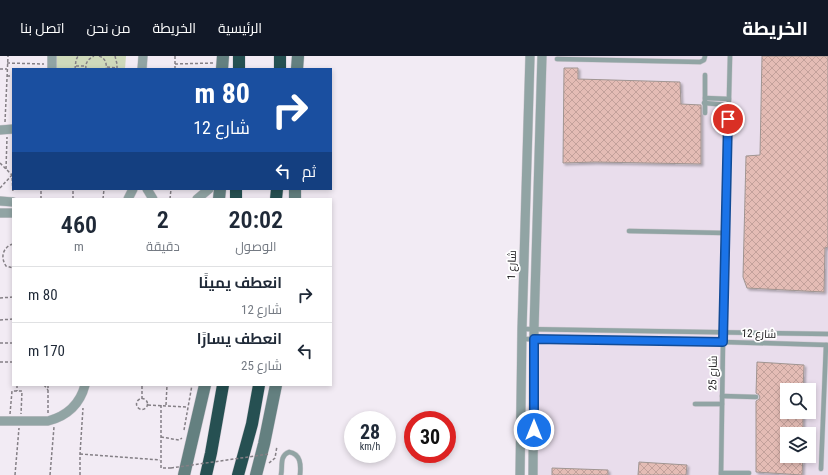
<!DOCTYPE html>
<html lang="ar">
<meta charset="utf-8">
<style>
body{margin:0;font-family:"Roboto Condensed",Cairo,sans-serif;background:#f6f6f7;color:#1f2937;direction:rtl;height:100vh;display:flex;flex-direction:column;font-size:15px;white-space:nowrap}
*{box-sizing:border-box;margin:0}
p{font-size:13px;color:#747a83}
.icon{flex:none;width:22px;height:22px;fill:none;stroke:currentColor;stroke-width:2;stroke-linecap:round;stroke-linejoin:round}
.map{position:relative;flex:1;overflow:hidden;direction:ltr}
.panel{position:absolute;left:12px;top:142px;width:320px;height:188px;display:flex;flex-direction:column;background:#fff;border-radius:0px;box-shadow:0 2px 6px #0003;direction:rtl}
.panel>*{flex:none}
.banner{position:absolute;left:12px;top:12px;width:320px;height:122px;border-radius:0px;box-shadow:0 2px 6px #0003;direction:rtl;background:#1a4fa0;color:#fff;overflow:hidden}
.tools{position:absolute;left:780px;top:327px;display:grid;gap:8px}
.tools a{display:grid;place-items:center;width:36px;height:36px;border-radius:0px;background:#fff;box-shadow:0 2px 6px #0003;font-size:20px}
.speed{position:absolute;left:344px;top:355px;display:flex;gap:8px;font-size:20px;font-weight:700;text-align:center}
.speed>*{display:grid;place-content:center;width:52px;height:52px;border-radius:50%;background:#fff;box-shadow:0 2px 6px #0003;line-height:1}
.speed small{font-size:10px;font-weight:400}
.speed .limit{border:6px solid #d22;background:#fff;color:#111}
.pin{position:absolute;display:grid;place-items:center;width:34px;height:34px;color:#fff;margin:-17px;border:2px solid #fff;border-radius:50%;box-shadow:0 1px 4px #0007}
.me{position:absolute;width:44px;margin:-22px;rotate:0deg;stroke-linejoin:round;filter:drop-shadow(0 0 3px #0008)}
.turn{display:flex;align-items:center;gap:14px;height:84px;padding:0 16px;font-size:18px}
.turn .icon{width:52px;height:52px;stroke-width:2.5}
.turn b{display:block;font-size:28px;line-height:34px}
.then{display:flex;align-items:center;height:38px;padding:0 16px;background:#0003;gap:8px;font-size:15px}
.eta{display:flex;justify-content:space-evenly;align-items:center;height:68px;text-align:center}
.eta b{font-size:24px;font-weight:600;line-height:28px}
ul{padding:0;list-style:none}
li{display:flex;align-items:center;gap:12px;height:56px;padding:0 16px;border-top:1px solid #e0e1e3}
li div{flex:1}
li b{display:block;font-size:15px}
li em{font-style:normal}
header{display:flex;align-items:center;gap:24px;box-sizing:border-box;height:56px;padding:0 20px;background:#111827;color:#fff}
header strong{font-size:19px}
nav{display:flex;gap:22px;margin-inline-start:auto;font-size:14px}
.map>svg:first-child{display:block}
.built{fill:#e9ddec;fill-rule:evenodd}
.green{fill:#cfd9bb}
.building{fill:url(#building-cross-hatch);stroke:#a09592;filter:url(#shadow)}
.lines{fill:none;stroke-linecap:round;stroke-linejoin:round}
.lane-casing{stroke:#cfc9d1;stroke-width:5.5}
.street-casing{stroke:#cfc9d1;stroke-width:10}
.secondary-casing{stroke:#cfc9d1;stroke-width:13}
.highway-casing{stroke:#cfc9d1;stroke-width:13}
.path{stroke:#847f85;stroke-width:1.5;stroke-dasharray:3 2;stroke-linecap:butt}
.lane{stroke:#91a4a4;stroke-width:4.5}
.street{stroke:#91a4a4;stroke-width:9}
.secondary{stroke:#648080;stroke-width:12}
.highway{stroke:#265052;stroke-width:12}
.path-bridge{stroke:#847f85;stroke-width:1.5;stroke-dasharray:3 2;stroke-linecap:butt}
.route-casing{stroke:#114b97;stroke-width:10}
.route{stroke:#1a73e8;stroke-width:7}
.labels{text-anchor:middle;dominant-baseline:central;stroke-width:3.5;stroke-linejoin:round;paint-order:stroke}
.street-label{font-size:11px;fill:#171518;stroke:#fff}
</style>
<header>
<strong>الخريطة</strong>
<nav><a>الرئيسية</a><a>الخريطة</a><a>من نحن</a><a>اتصل بنا</a></nav>
</header>
<div class="map">
<svg width="828" height="419" viewBox="0 0 828 419">
<defs>
<pattern id="building-cross-hatch" width="8" height="8" patternUnits="userSpaceOnUse"><rect width="8" height="8" fill="#e4bcb5"/><path d="M0 0l8 8M0 8l8-8" fill="none" stroke="#c3a19b"/></pattern>
<filter id="shadow"><feDropShadow dx="2" dy="2" stdDeviation="1" flood-color="#0004"/></filter>
</defs>
<rect width="100%" height="100%" fill="#f2ebf4"/>
<path class="built" d="M537,0H828V419H528ZM787,334H809V356H787ZM787,378H809V400H787Z"/>
<polygon class="green" points="57,0 126,0 125,13 57,13"/>
<g class="building">
<polygon points="762,0 828,0 828,191 825,192 824,236 747,232 743,221 746,100 760,99"/>
<polygon points="564,12 578,12 578,23 680,26 681,48 701,49 701,108 595,106 563,107"/>
<polygon points="757,306 804,309 803,334 787,334 787,356 803,356 803,378 787,378 787,400 803,400 802,419 756,416 756,345 759,343 760,341 759,339 756,337"/>
<polygon points="639,406 687,409 686,419 638,419"/>
<polygon points="552,412 608,414 608,419 552,419"/>
</g>
<g class="lines">
<defs>
<g id="lane">
<polyline points="557,3 700,6 704,4 705,0"/>
<polyline points="705,42 729,43"/>
<polyline points="704,47 728,49"/>
<polyline points="705,57 705,19"/>
<polyline points="629,175 725,177"/>
<polyline points="522,273 828,278"/>
<polyline points="522,283 723,286 828,289"/>
<polyline points="722,340 756,341"/>
<polyline points="695,348 722,348"/>
<polyline points="821,413 826,289"/>
<polyline points="721,417 749,417"/>
<path d="M281,419C283,410 279,400 289,396C301,398 301,409 300,419"/>
<polyline points="721,419 723,286 730,0"/>
</g>
<g id="street">
<polyline points="52,13 52,0"/>
<polyline points="142,13 143,0"/>
<polyline points="0,74 13,73"/>
<polyline points="147,133 153,143"/>
<polyline points="128,143 133,133"/>
<polyline points="197,143 209,133"/>
<polyline points="0,145 13,146"/>
<polyline points="0,157 13,157"/>
<path d="M0,365H48C67,360 80,348 85,329"/>
<polyline points="520,419 522,273 530,0"/>
<polyline points="533,419 534,273 542,0"/>
</g>
<g id="secondary">
<polyline points="222,13 223,0"/>
<polyline points="297,13 298,0"/>
<polyline points="219,143 220,133"/>
<polyline points="295,143 295,133"/>
<polyline points="184,419 205,329"/>
<polyline points="256,419 264,388 276,329"/>
</g>
<g id="highway">
<polyline points="239,13 239,0"/>
<polyline points="280,13 280,0"/>
<polyline points="236,143 236,133"/>
<polyline points="276,143 277,133"/>
<polyline points="206,419 211,397 223,329"/>
<polyline points="238,419 252,368 259,329"/>
</g>
</defs>
<use href="#lane" class="lane-casing"/>
<use href="#street" class="street-casing"/>
<use href="#secondary" class="secondary-casing"/>
<use href="#highway" class="highway-casing"/>
<g class="path">
<path d="M99,0C105,2 107,7 106,13"/>
<polyline points="115,0 117,8 117,13"/>
<polyline points="7,7 44,8"/>
<polyline points="175,8 213,7"/>
<polyline points="76,10 86,10"/>
<polyline points="107,11 117,12"/>
<polyline points="0,13 7,13"/>
<polyline points="75,13 76,4 78,0"/>
<path d="M86,13C85,7 88,3 94,0"/>
<polyline points="175,13 175,0"/>
<polyline points="7,20 13,20"/>
<polyline points="5,66 8,0"/>
<polyline points="0,107 12,119 13,137"/>
<polyline points="6,113 7,81"/>
<polyline points="0,132 12,119"/>
<polyline points="41,143 41,133"/>
<polyline points="73,143 73,133"/>
<polyline points="103,143 104,133"/>
<polyline points="170,143 171,133"/>
<path d="M13,188C3,191 0,201 6,210L13,212"/>
<polyline points="0,242 13,241"/>
<polyline points="13,263 13,286"/>
<polyline points="0,264 13,263"/>
<polyline points="0,287 13,287"/>
<polyline points="0,306 13,306"/>
<polyline points="17,329 17,335"/>
<polyline points="44,329 48,334"/>
<polyline points="48,329 48,357"/>
<circle cx="142" cy="348" r="5.5"/>
<polyline points="142,343 142,329"/>
<polyline points="148,349 188,351"/>
<polyline points="161,349 161,412 171,412"/>
<polyline points="166,349 167,329"/>
<polyline points="10,358 12,335 22,335 21,358"/>
<polyline points="184,374 192,329"/>
<polyline points="161,381 179,384 182,382"/>
<polyline points="80,398 160,404"/>
<polyline points="269,407 275,402 277,390"/>
<polyline points="15,419 19,372"/>
<polyline points="50,419 54,371"/>
<polyline points="80,419 80,398 83,352"/>
</g>
<use href="#lane" class="lane"/>
<use href="#street" class="street"/>
<use href="#secondary" class="secondary"/>
<use href="#highway" class="highway"/>
<polyline class="path-bridge" points="171,412 269,398"/>
</g>
<g class="lines">
<defs>
<polyline id="route" points="534,374 534,283 723,286 728,63"/>
</defs>
<use href="#route" class="route-casing"/>
<use href="#route" class="route"/>
</g>
<g class="labels">
<g class="street-label">
<text transform="translate(512 209) rotate(-88)">شارع 1</text>
<text transform="translate(759 278) rotate(2)">شارع 12</text>
<text transform="translate(713 317) rotate(-89)">شارع 25</text>
</g>
</g>
</svg>
<div class="tools">
<a><svg class="icon" aria-label="search" viewBox="0 0 24 24"><circle cx="10" cy="10" r="6"/><path d="M15 15l6 6"/></svg></a>
<a><svg class="icon" aria-label="layers" viewBox="0 0 24 24"><path d="M12 4l9 5-9 5-9-5zM3 14l9 5 9-5"/></svg></a>
</div>
<div class="speed"><div>28<small>km/h</small></div><div class="limit">30</div></div>
<div class="pin" style="left:728px;top:63px;background:#d93025"><svg class="icon" aria-label="arrive" viewBox="0 0 24 24"><path d="M6 21V4h12l-3 4 3 4H6"/></svg></div>
<svg class="me" style="left:534px;top:374px" viewBox="-20 -20 40 40"><circle r="17" fill="#1a73e8" stroke="#fff" stroke-width="3"/><path d="M0-11L8 9 0 5-8 9z" fill="#fff"/></svg>
<div class="banner">
<div class="turn"><svg class="icon" aria-label="right" viewBox="0 0 24 24"><path d="M7 20v-9h11M14 6l5 5-5 5"/></svg><div><b>80 m</b>شارع 12</div></div>
<div class="then">ثم<svg class="icon" aria-label="left" viewBox="0 0 24 24"><path d="M17 20v-9H6M10 6l-5 5 5 5"/></svg></div>
</div>
<section class="panel">
<div class="eta">
<div><b>20:02</b><p>الوصول</p></div>
<div><b>2</b><p>دقيقة</p></div>
<div><b>460</b><p>m</p></div>
</div>
<ul>
<li><svg class="icon" aria-label="right" viewBox="0 0 24 24"><path d="M7 20v-9h11M14 6l5 5-5 5"/></svg><div><b>انعطف يمينًا</b><p>شارع 12</p></div><em>80 m</em></li>
<li><svg class="icon" aria-label="left" viewBox="0 0 24 24"><path d="M17 20v-9H6M10 6l-5 5 5 5"/></svg><div><b>انعطف يسارًا</b><p>شارع 25</p></div><em>170 m</em></li>
</ul>
</section>
</div>
